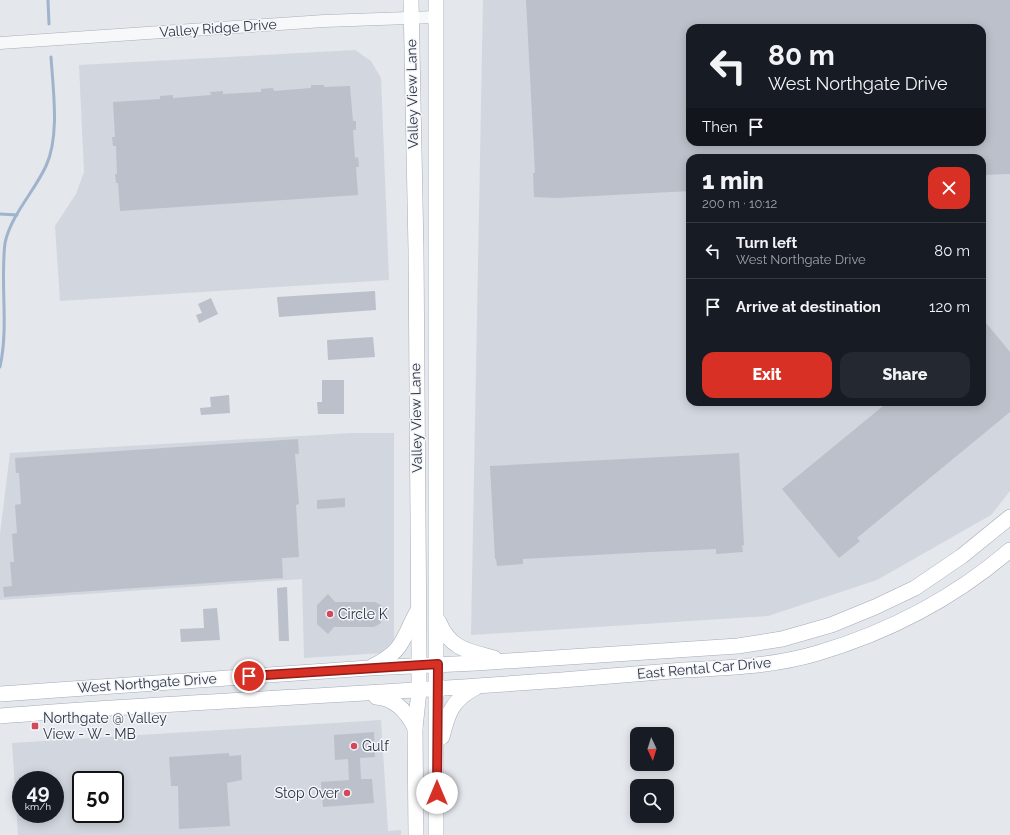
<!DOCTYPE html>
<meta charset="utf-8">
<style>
body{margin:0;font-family:Raleway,sans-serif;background:#242831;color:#f1f3f6;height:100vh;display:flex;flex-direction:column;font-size:15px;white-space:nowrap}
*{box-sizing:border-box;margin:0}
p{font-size:13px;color:#9ea1a6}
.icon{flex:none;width:22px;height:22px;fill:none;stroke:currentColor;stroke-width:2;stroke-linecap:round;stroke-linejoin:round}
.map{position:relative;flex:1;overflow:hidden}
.drawer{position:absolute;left:686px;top:154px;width:300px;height:252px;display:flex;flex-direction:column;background:#171b24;border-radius:12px;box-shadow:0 2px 10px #0003}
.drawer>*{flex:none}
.hud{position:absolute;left:686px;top:24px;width:300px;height:122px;border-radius:12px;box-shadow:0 2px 10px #0003;background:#171b24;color:#f1f3f6;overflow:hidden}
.needle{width:26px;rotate:176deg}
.controls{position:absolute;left:630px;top:727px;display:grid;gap:8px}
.controls a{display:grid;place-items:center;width:44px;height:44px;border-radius:8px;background:#171b24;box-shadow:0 2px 10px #0003;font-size:20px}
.speed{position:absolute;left:12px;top:771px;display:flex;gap:8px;font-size:20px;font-weight:700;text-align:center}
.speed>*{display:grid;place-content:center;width:52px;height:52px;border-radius:50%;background:#171b24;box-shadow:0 2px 10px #0003;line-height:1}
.speed small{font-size:10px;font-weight:400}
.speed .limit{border:2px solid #111;border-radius:6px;background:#fff;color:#111}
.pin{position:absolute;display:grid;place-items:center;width:34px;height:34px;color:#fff;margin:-17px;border:2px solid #fff;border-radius:50%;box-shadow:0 1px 4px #0007}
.me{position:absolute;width:44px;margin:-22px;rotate:0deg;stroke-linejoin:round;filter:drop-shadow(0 0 3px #0008)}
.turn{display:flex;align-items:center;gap:14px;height:84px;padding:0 16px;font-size:18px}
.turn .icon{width:52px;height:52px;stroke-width:2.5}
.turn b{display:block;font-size:28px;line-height:34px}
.then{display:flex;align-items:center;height:38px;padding:0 16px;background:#0003;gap:8px;font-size:15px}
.round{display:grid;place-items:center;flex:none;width:42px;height:42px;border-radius:12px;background:#242831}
.summary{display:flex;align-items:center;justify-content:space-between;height:68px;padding:0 16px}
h1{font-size:24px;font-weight:800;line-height:30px}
.primary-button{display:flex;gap:8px;margin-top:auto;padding:8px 16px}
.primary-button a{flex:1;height:46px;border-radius:12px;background:#d93025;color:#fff;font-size:16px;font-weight:800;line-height:46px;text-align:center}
.primary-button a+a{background:#242831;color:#f1f3f6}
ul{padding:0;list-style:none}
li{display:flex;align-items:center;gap:12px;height:56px;padding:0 16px;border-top:1px solid #363941}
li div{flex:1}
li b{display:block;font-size:15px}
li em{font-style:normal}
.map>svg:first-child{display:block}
.built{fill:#d2d6de;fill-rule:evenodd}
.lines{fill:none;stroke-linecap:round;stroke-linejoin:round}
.stream{stroke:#9fb4cc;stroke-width:3}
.building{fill:#bbc0ca;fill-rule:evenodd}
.minor-casing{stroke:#a9aeb7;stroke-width:13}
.major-casing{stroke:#a3abb8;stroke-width:16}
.minor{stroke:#f7f8fa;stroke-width:12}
.major{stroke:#fff;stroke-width:15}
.route-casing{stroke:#8d1f18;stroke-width:10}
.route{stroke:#d93025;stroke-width:7}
.poi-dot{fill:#d1495b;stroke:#f4f6f9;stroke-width:1.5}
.labels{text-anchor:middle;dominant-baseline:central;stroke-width:3;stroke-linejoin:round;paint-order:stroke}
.street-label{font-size:14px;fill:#2b3445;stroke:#f4f6f9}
.poi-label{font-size:14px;fill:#2b3445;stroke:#f4f6f9;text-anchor:start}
</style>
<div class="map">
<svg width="1010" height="835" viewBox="0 0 1010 835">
<rect width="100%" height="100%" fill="#e4e7ec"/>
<g class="built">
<path d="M483,0H1010V491L991,515L877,580L768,616L471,635ZM690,28H982V142H690ZM690,158H982V402H690Z"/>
<polygon points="355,50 371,61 381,78 389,280 60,301 55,226 76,194 84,172 79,65"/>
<polygon points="351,433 394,433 394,640 383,653 304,658 302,579 0,600 0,534 10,453"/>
<path d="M381,720L388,831L401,830V835H18L12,743ZM21,780H55V814H21ZM81,780H115V814H81Z"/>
</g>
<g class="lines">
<g class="stream">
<polyline points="48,0 49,24"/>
<polyline points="0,214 17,215"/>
<path d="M0,367C9,326 0,284 5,243C11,215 34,192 46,166C60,136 53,89 51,57"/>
</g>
</g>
<g class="building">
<path d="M526,0H1010V174L982,175V158H690V191L556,198L534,197L533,173H535ZM690,28H982V142H690Z"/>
<polygon points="311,85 324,85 324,87 350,86 353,121 356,121 356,130 353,130 355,158 358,157 359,167 356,167 358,195 120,211 118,183 116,183 115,174 117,174 116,146 113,146 112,137 115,137 113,102 160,99 160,96 173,95 173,98 211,95 210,92 223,91 223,94 261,92 261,89 273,88 274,91 311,88"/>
<polygon points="375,291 376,310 279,317 277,297"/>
<polygon points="211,298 218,314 199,323 196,315 202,313 198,304"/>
<polygon points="982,318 1010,352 1010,412 857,538 860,541 839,558 782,489 888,402 982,402"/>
<polygon points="373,337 375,357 328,360 327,340"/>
<polygon points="322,380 344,380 344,414 318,414 317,402 322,402"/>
<polygon points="229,395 230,413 201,415 200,408 211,407 210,397"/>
<polygon points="298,439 299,454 295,454 299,504 296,505 299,557 282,558 283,578 4,597 3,587 12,586 10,562 14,562 12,534 17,533 15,505 21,504 19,473 16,473 15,458"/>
<polygon points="739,453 744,545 742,546 743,552 716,554 716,549 650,552 523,559 523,564 497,566 496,559 495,559 490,466"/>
<polygon points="345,498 345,507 317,509 317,500"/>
<polygon points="287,587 289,641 279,641 277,588"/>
<polygon points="328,594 335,602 375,602 381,605 381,623 374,627 334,627 328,634 317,624 317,605"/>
<polygon points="217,608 220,640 181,642 180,629 204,628 203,609"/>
<polygon points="374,732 375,757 360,758 361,779 372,779 374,803 323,807 321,782 349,780 348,759 335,760 334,735"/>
<polygon points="229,753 229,756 241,755 242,780 227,783 230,826 179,829 178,786 171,786 169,757"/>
</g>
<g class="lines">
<defs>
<polyline id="minor" points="0,43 324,21 436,17"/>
<g id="major">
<polyline points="411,0 416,250 419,654 419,691 415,728 416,835"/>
<polyline points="436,0 436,835"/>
<path d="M439,622C450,649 468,651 494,658"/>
<path d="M373,666C404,651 402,639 417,612"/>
<polyline points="0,694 369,668 476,663 738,646 782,639 831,625 875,607 915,588 962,556 1010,517"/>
<path d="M376,697C395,698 407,712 415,728"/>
<path d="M0,716C191,701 383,694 574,679C611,676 647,673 684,670C729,668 774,666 818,653C889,632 954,598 1010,550"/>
<path d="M442,737C448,713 452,700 475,688"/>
</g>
</defs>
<use href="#minor" class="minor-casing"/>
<use href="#major" class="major-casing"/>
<use href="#minor" class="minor"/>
<use href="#major" class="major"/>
</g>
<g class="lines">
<defs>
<polyline id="route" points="249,676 438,664 437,793"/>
</defs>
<use href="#route" class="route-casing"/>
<use href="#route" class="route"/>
</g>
<g class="poi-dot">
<circle cx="330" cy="614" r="4"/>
<rect x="31" y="722" width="8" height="8" rx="2"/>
<circle cx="354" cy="746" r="4"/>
<circle cx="347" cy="793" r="4"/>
</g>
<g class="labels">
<g class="street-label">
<text transform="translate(218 28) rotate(-4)">Valley Ridge Drive</text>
<text transform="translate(412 94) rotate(-91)">Valley View Lane</text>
<text transform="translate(416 418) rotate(-91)">Valley View Lane</text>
<text transform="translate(704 668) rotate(-5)">East Rental Car Drive</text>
<text transform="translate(147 683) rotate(-4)">West Northgate Drive</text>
</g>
<g class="poi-label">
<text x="338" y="614">Circle K</text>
<text x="43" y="718">Northgate @ Valley<tspan x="43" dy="16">View - W - MB</tspan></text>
<text x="362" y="746">Gulf</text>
<text x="339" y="793" text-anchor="end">Stop Over</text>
</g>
</g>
</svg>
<div class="controls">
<a><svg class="needle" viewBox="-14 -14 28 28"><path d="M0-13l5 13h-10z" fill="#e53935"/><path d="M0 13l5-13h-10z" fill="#9ea1a6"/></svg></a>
<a><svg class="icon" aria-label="search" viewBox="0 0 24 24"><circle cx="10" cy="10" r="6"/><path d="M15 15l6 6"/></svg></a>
</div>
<div class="speed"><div>49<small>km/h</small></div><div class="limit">50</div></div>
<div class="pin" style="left:249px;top:676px;background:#d93025"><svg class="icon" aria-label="arrive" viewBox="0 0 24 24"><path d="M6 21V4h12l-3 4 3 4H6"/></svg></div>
<svg class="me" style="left:437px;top:793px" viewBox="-20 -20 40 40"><circle r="19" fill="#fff"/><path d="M0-13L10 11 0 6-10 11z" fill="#d93025"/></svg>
<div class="hud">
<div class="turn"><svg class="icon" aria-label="left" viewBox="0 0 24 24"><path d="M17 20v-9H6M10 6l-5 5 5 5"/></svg><div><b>80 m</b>West Northgate Drive</div></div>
<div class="then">Then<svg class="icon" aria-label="arrive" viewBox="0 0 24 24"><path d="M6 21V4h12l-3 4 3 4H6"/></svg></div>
</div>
<section class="drawer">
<div class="summary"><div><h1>1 min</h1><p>200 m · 10:12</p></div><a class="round" style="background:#d93025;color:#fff"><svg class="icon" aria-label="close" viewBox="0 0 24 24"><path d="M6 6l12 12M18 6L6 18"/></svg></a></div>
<ul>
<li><svg class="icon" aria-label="left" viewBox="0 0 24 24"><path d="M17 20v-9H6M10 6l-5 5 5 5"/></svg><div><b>Turn left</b><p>West Northgate Drive</p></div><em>80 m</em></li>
<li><svg class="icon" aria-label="arrive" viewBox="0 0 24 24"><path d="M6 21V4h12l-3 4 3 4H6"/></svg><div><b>Arrive at destination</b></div><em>120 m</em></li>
</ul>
<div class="primary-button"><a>Exit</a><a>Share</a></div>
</section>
</div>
